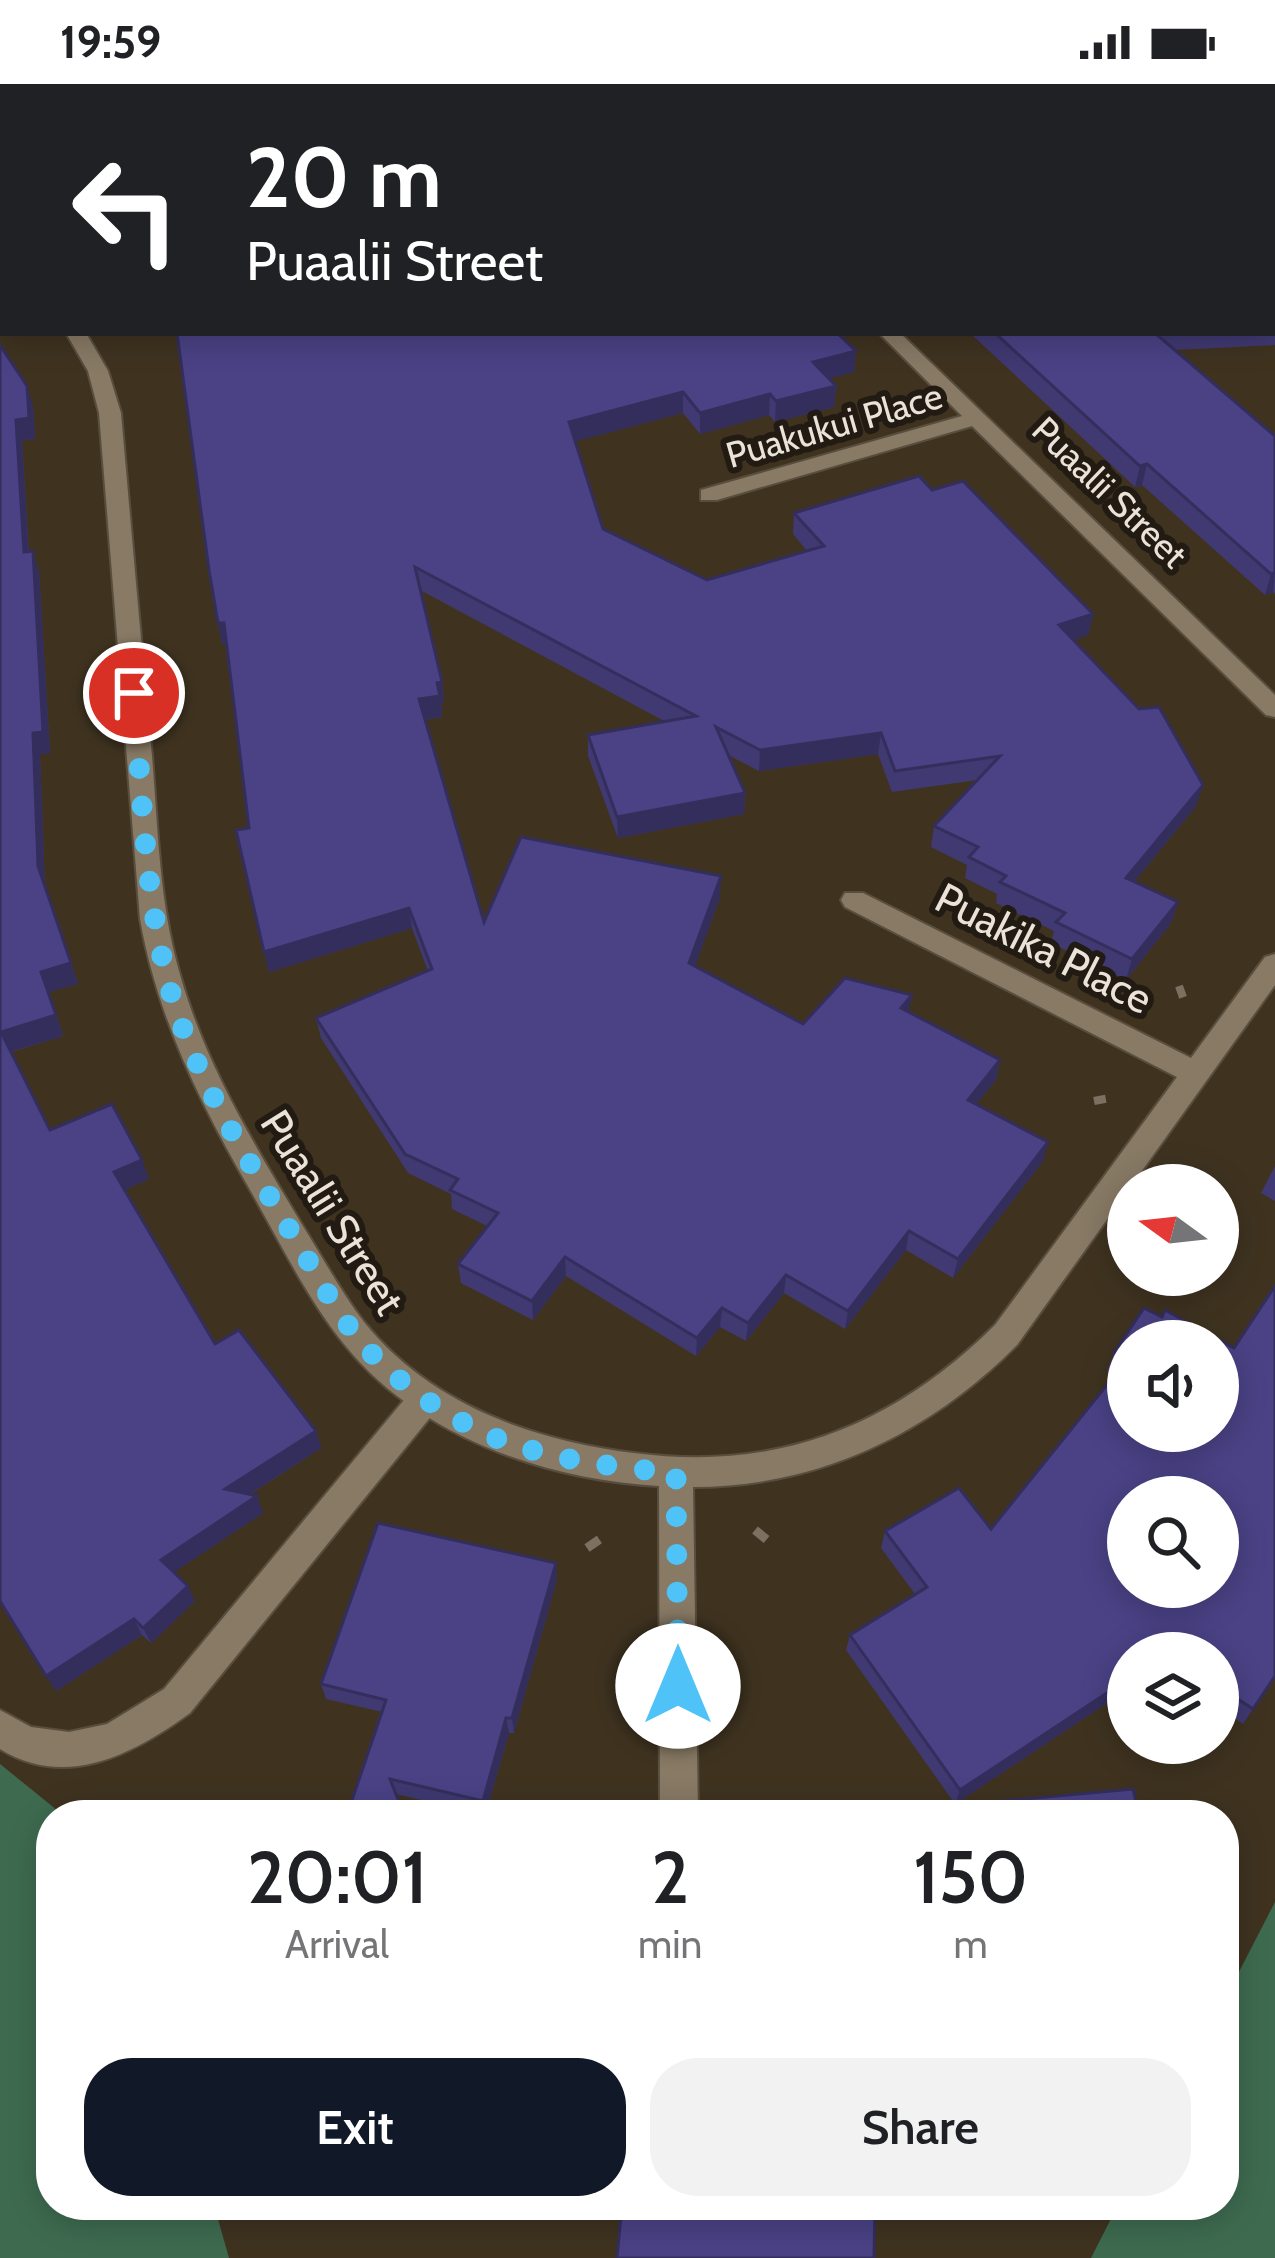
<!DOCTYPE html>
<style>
body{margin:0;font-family:Cabin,sans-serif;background:#f2f2f2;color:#202124;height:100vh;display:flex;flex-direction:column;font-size:45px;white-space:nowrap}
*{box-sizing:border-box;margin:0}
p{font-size:39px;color:#757577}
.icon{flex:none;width:66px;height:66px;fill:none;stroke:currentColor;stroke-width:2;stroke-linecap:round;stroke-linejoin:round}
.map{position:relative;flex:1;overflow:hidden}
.side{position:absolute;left:36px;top:1716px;width:1203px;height:420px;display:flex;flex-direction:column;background:#fff;border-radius:48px;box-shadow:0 6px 30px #0003}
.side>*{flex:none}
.guide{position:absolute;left:0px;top:0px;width:1275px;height:252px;box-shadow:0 6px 30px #0003;background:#202124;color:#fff;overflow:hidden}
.needle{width:78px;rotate:285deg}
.tools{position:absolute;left:1107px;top:1080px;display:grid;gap:24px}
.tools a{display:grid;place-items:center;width:132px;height:132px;border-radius:50%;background:#fff;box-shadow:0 6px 30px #0003;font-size:60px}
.pin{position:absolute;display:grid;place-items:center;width:102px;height:102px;color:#fff;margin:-51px;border:6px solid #fff;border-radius:50%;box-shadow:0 3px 12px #0007}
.me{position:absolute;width:132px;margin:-66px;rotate:0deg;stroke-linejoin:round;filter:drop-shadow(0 0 9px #0008)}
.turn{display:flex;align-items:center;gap:42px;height:252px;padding:0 48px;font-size:54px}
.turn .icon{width:156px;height:156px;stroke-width:2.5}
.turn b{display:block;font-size:84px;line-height:102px}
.eta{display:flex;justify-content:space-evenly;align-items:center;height:204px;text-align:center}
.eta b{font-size:72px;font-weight:600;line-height:84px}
.cta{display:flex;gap:24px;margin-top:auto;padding:24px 48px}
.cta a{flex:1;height:138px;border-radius:48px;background:#111827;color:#fff;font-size:48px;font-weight:600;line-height:138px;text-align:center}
.cta a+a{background:#f2f2f2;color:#202124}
.status{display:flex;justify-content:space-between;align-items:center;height:84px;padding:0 60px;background:#fff;direction:ltr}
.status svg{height:33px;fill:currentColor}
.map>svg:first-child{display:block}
.green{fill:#3e6b50}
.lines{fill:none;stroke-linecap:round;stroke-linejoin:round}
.service-casing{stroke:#594e3e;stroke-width:4}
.minor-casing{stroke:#594e3e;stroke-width:4}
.path-far1{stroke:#7c7161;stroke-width:8;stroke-dasharray:12 6;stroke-linecap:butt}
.path{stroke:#7c7161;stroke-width:9;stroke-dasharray:15 8;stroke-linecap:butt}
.service{fill:#887a65;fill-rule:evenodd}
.minor{fill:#887a65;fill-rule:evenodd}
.wall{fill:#403972}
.shaded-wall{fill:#342e5d}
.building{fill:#4a4285;stroke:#342e5d;stroke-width:3;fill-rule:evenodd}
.route{stroke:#4fc3f7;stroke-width:21;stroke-dasharray:0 37.8}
.labels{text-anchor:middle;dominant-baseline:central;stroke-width:12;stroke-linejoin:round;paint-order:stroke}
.far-street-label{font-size:36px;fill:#ebe3d8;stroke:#211b13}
.street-label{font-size:42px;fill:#ebe3d8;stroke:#211b13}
</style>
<div class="status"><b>19:59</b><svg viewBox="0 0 49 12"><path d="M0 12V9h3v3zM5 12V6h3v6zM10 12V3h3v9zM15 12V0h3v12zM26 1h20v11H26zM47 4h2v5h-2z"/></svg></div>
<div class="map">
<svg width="1275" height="2174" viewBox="0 0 1275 2174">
<rect width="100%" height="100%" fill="#3f3320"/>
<g class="green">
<polygon points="0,1680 63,1731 51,1731 51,2121 214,2121 229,2174 0,2174"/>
<polygon points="1275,1818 1275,2174 1091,2174 1118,2121 1224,2121 1224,1917"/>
</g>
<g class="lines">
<defs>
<g id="service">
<polygon points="1272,132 1275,133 1275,147 1272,146"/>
<path d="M425,1301L437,1305L441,1315L437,1325L190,1629C134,1670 66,1706 0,1665V1626L31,1643L69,1648L107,1640L164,1605L413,1305Z"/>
</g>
<g id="minor">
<polygon points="622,0 641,0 643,3 625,3"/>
<polygon points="0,129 3,130 3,146 0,145"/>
<path d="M66,249H86L108,287L121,329C131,443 141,558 152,672C158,744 159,817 179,887C204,978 253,1059 301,1139C322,1172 340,1207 364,1238C431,1321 532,1356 634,1369C778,1388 893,1342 995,1241L1177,993L845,823L841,816L845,809H863L1191,974L1265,873L1275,870V901L1017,1261C930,1349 819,1403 693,1403L698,1731H660L659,1402C545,1396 416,1351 344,1260C306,1213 279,1156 249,1104C200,1019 157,932 140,835L99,329L88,287Z"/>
<polygon points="879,249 900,249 1275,611 1275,633 1266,631 972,342 717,416 701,416 701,406 962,332"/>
</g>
</defs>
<use href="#service" class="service-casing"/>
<use href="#minor" class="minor-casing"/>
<g class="path-far1">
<polyline points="1179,902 1184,916"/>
<polyline points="1094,1017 1110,1014"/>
</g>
<g class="path">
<polyline points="755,1446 772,1460"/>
<polyline points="587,1464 603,1453"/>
</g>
<use href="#service" class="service"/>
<use href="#minor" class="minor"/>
</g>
<g class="wall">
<polygon points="707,0 1000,0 1003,3 710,3"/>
<polygon points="1272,178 1275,183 1275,261 1175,266 1275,352 1275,510 1273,508 1265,511 1142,401 1135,403 970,249 1272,249"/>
<polygon points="177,249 856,267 854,288 829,294 836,302 834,323 775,338 769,331 700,350 683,329 575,357 603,445 707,496 807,467 793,450 794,429 932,406 1093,530 1088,551 1073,556 1196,722 1134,798 1178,818 1171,839 1126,896 1051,859 1054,847 996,819 997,810 965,794 967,781 931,763 934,742 978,696 892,708 878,670 759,687 728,671 745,709 744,730 618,754 588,672 588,651 666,638 420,506 442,598 444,619 441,619 442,633 425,636 484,838 720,813 695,882 803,940 909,928 1000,976 996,996 976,1020 1043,1077 953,1194 906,1166 845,1245 784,1209 746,1257 720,1243 696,1272 566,1192 533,1236 461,1199 458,1180 487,1142 452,1125 451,1110 408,1089 321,954 316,934 428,887 412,844 269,888 236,746 249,744 226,560 222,560 218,539"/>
<polygon points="0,261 33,322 35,355 22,356 29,468 39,488 50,669 40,670 45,803 78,900 49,908 63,952 11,968 50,1046 142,1076 149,1095 124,1106 215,1260 316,1347 321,1364 249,1411 263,1429 174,1488 195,1517 151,1559 142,1551 56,1607 0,1517"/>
<polygon points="1275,1082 1275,1117 1261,1109"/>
<polygon points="1162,1233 1234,1264 1275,1592 1243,1640 1218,1623 1218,1569 1128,1569 1128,1605 955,1720 846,1566 850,1551 915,1510 881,1464 885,1447 991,1445 1114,1291 1107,1287 1114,1269"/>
<polygon points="557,1495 514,1649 509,1649 485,1731 396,1710 347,1731 382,1628 326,1615 321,1600"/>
</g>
<g class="shaded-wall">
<rect x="1272" y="9" width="3" height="19"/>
<polygon points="856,267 854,288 812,299 813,278"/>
<polygon points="27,302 33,322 35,355 22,356 30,489 24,468 16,336"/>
<polygon points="836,302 834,323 775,338 776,317"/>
<polygon points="683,308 683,329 569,359 569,338"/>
<polygon points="770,310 769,331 700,350 700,329"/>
<polygon points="1147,380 1142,401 1135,403 1140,382"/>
<polygon points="33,467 39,488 50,669 40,670 45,803 78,900 49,908 63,952 9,968 1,948 41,888 33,649"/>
<polygon points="1275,489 1273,508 1265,511 1271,490"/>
<polygon points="1093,530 1088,551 1054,563 1059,541"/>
<polygon points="218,539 224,539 228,560 222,560"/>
<polygon points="442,598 444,619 441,619 442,633 421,636 419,615 437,599"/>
<polygon points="881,649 878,670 759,687 760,666"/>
<polygon points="1203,701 1196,722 1120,815 1126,794"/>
<polygon points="745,709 744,730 618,754 617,733"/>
<polygon points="721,792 720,813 689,899 689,879"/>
<polygon points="1178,818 1171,839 1126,896 1132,875"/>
<polygon points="409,824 412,844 269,888 264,868"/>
<polygon points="912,911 908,931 901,924"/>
<polygon points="1000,976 996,996 964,1035 968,1016"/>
<polygon points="1048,1058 1043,1077 953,1194 958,1175"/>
<polygon points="142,1076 149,1095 121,1107 114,1088"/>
<polygon points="909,1147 906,1166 845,1245 848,1227"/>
<polygon points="565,1173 566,1192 533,1236 532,1217"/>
<polygon points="786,1191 784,1209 746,1257 748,1239"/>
<polygon points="722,1224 720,1243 696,1272 697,1254"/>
<polygon points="316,1347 321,1364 231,1422 225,1405"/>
<polygon points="257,1412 263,1429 168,1492 161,1476"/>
<polygon points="556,1479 557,1495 514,1649 512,1634"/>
<polygon points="188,1502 195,1517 151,1559 143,1544"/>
<polygon points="134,1535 142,1551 56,1607 46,1592"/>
<polygon points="1128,1595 1128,1605 955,1720 960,1706"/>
<polygon points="506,1634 509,1649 485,1731 483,1717"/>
<polygon points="439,2121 457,2121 427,2137 423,2129"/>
</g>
<g class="building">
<polygon points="2,0 584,0 587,3 3,3 3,19 0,15"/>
<polygon points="729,0 1000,0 1003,3 732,3"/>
<polygon points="1011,0 1275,0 1275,9 1272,9 1272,3 1011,3"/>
<polygon points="1272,178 1275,183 1275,240 1272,241"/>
<polygon points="177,249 837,249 856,267 813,278 836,302 776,317 770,310 700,329 683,308 569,338 603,445 707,496 824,462 794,429 919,392 932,406 963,397 1093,530 1059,541 1139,625 1159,623 1203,701 1126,794 1178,818 1132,875 1056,838 1065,829 1000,798 1006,792 969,773 978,763 934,742 1000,672 895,687 881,649 760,666 716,643 745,709 617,733 588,651 696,632 415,483 442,598 437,599 440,612 419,615 484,838 521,753 721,792 689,879 803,940 845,894 912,911 901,924 1000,976 968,1016 1048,1058 958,1175 909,1147 848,1227 786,1191 748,1239 722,1224 697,1254 565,1173 532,1217 458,1180 498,1129 450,1106 458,1095 405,1070 316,934 432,885 409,824 264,868 236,746 249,744 224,539 218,539 209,486"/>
<polygon points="995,249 1155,249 1275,352 1275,489 1271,490 1147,380 1140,382"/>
<polygon points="0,261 27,302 29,334 16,336 24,468 33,467 43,648 33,649 38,782 71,879 41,888 56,931 1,948 50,1046 112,1020 142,1076 114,1088 215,1260 239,1246 316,1347 225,1405 257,1412 161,1476 188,1502 143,1544 134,1535 46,1592 0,1517"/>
<path d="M1275,1202V1592L1253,1625L1218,1602V1569H1128V1595L960,1706L850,1551L927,1503L885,1447L959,1404L991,1445L1127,1276L1114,1269L1144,1224L1162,1233L1165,1226L1234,1264ZM1128,1257H1218V1347H1128ZM1128,1413H1218V1503H1128Z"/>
<polygon points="378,1439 556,1479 512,1634 506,1634 483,1717 390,1695 404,1731 347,1731 386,1616 321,1600"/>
<polygon points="1133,1705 1139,1731 869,1731 869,1729"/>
<polygon points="420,2121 439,2121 423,2129"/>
<polygon points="622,2121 875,2121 874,2174 617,2174"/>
</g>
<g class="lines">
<path class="route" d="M134,609C141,700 144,793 164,882C186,980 243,1067 294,1153C316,1188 336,1229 363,1260C391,1292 427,1319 464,1339C527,1374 606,1382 676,1389L678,1602"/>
</g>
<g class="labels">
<g class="far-street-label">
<text transform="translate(834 341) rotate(-16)">Puakukui Place</text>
<text transform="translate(1110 408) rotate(44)">Puaalii Street</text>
</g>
<g class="street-label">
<text transform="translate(1044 864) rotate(27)">Puakika Place</text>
<text transform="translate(333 1128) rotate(58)">Puaalii Street</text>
</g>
</g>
</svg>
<div class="tools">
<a><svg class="needle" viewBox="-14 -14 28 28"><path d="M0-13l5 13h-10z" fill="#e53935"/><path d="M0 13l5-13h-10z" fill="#757577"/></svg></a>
<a><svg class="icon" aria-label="sound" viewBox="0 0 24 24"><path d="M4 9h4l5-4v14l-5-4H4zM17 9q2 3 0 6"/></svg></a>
<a><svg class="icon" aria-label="search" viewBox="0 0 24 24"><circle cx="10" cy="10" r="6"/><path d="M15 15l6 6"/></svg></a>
<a><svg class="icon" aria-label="layers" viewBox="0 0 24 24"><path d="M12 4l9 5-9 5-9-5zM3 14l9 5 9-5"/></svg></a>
</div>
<div class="pin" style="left:134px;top:609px;background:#d93025"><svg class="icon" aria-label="arrive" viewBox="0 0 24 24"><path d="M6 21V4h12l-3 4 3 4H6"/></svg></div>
<svg class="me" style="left:678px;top:1602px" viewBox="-20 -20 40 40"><circle r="19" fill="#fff"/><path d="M0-13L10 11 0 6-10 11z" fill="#4fc3f7"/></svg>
<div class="guide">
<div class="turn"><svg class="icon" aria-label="left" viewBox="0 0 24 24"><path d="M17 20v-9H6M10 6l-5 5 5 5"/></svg><div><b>20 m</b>Puaalii Street</div></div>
</div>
<section class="side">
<div class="eta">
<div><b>20:01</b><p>Arrival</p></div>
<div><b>2</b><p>min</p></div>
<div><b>150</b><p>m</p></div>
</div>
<div class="cta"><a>Exit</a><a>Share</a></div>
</section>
</div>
